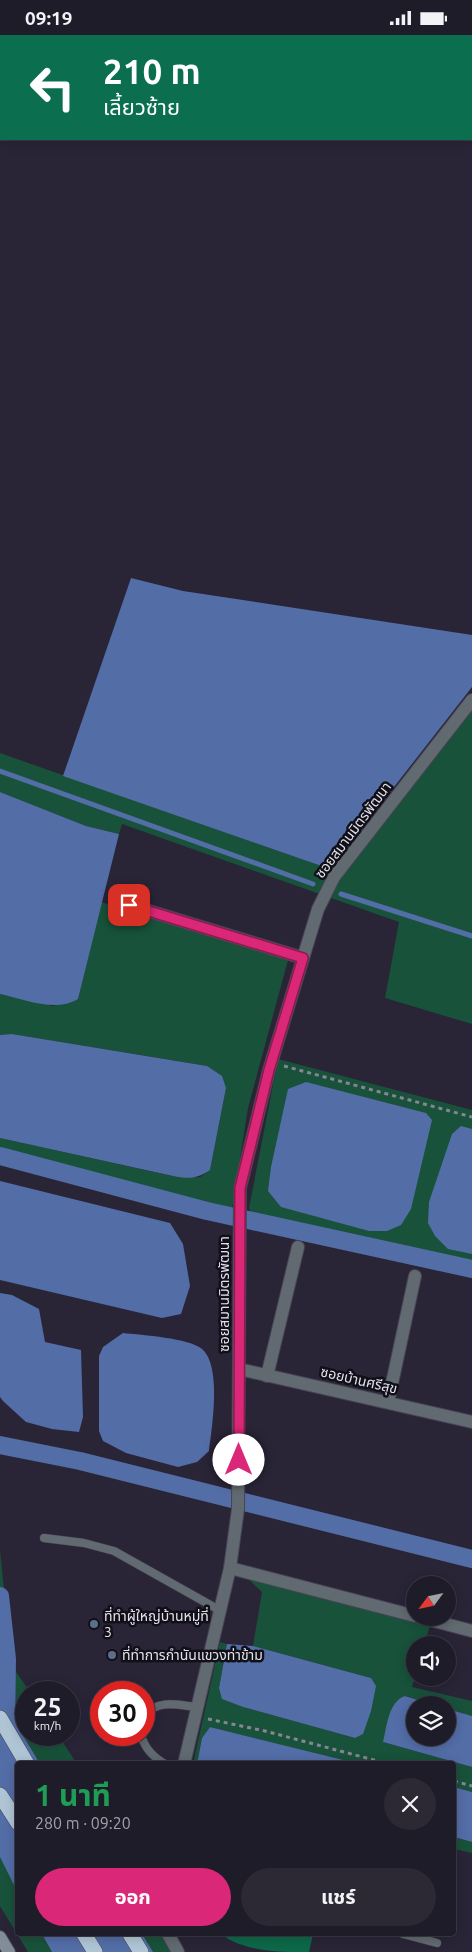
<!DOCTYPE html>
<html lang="th">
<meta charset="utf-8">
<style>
body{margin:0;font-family:Ubuntu,"Noto Sans Thai",sans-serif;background:#2c2935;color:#f1f3f6;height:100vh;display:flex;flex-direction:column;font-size:19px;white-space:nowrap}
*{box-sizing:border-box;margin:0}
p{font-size:16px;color:#a1a1a8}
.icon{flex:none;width:28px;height:28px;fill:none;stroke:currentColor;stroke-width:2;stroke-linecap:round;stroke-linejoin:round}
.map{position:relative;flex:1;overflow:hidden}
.sheet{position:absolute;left:15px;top:1726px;width:441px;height:175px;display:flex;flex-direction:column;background:#1f1c29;border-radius:5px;box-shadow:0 2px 12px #0003,0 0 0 1px #3c3a46}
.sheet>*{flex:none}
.guide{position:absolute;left:0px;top:0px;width:472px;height:105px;box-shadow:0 2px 12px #0003,0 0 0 1px #3c3a46;background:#0b6e4f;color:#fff;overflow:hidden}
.needle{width:32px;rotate:237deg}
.fabs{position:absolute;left:406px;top:1541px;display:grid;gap:10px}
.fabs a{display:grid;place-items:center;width:50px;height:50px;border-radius:50%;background:#1f1c29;box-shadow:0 2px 12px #0003,0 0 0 1px #3c3a46;font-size:25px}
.speed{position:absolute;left:15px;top:1646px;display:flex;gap:10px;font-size:25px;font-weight:700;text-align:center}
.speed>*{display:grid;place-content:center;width:65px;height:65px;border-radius:50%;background:#1f1c29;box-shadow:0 2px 12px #0003,0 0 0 1px #3c3a46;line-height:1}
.speed small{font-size:12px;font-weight:400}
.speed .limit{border:8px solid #d22;background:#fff;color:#111}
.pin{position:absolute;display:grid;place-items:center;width:42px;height:42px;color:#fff;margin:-21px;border-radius:10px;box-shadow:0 2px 8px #0006}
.me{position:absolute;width:55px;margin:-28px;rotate:0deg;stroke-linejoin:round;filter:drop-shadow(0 0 4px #0008)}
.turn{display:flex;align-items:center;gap:18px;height:105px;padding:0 20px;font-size:22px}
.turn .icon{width:65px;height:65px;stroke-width:2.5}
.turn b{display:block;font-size:35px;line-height:42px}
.round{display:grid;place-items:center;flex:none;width:52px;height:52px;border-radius:26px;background:#2c2935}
.overview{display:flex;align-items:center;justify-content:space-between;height:85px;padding:0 20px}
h1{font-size:30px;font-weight:700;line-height:38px;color:#1e9e55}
.primary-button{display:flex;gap:10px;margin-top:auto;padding:10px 20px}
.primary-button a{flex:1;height:58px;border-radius:30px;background:#db2777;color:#fff;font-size:20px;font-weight:700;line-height:58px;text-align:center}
.primary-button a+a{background:#2c2935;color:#f1f3f6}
.status{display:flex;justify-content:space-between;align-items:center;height:35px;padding:0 25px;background:#1f1c29;direction:ltr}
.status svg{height:14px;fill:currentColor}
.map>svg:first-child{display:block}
.green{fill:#18523a}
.forest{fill:#0c6848}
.water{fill:#536da7}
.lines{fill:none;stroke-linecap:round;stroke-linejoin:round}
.stream{stroke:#536da7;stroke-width:5}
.canal{stroke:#536da7;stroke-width:18}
.lane-casing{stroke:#474354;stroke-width:9}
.street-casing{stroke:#474354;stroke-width:14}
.secondary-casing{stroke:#474354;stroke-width:14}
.highway-casing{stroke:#474354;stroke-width:16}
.path{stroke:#878493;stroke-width:3;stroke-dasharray:4 4;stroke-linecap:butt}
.lane{stroke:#616a70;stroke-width:8}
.street{stroke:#616a70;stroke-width:12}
.secondary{stroke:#818e99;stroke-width:12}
.highway{stroke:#afc5d5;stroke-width:15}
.route-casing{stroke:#8e194d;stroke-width:12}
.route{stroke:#db2777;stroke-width:9}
.service-dot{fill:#5c6f8a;stroke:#111018;stroke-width:2}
.labels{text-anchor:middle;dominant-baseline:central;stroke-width:5;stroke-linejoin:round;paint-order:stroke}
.street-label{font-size:14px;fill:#e3e1ed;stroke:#111018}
.poi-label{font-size:14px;fill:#e3e1ed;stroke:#111018;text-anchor:start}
</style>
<div class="status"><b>09:19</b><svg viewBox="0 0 49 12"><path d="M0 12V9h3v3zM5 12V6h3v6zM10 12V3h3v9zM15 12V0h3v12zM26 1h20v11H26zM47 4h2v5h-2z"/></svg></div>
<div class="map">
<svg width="472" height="1917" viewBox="0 0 472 1917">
<rect width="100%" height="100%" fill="#292537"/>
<g class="green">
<polygon points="472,675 472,989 385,963 399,887 122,789 119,799 86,791 0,757 0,718 330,834 342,841"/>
<polygon points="101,867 288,925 248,1073 230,1186 0,1126 0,1103 172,1141 200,1142 210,1135 226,1053 207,1031 12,999 0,1000 0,959 53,971 78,964"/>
<polygon points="278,1024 472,1075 472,1241 257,1191 249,1173"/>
<polygon points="0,1516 12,1631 30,1657 26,1658 26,1700 58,1700 77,1729 18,1729 18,1899 165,1899 175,1917 28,1917 0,1871"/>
<polygon points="246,1542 430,1591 424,1610 415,1610 415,1642 412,1652 472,1666 472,1681 448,1674 448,1670 435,1670 406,1661 383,1707 472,1732 472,1757 454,1752 454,1729 354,1729 210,1692 202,1703 197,1729 193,1729 220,1607 227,1609 219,1653 223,1664 243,1672 355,1703 371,1643 253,1611 262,1557"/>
<polygon points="454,1802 472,1807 472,1818 454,1814"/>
</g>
<path class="forest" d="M221,1899H313L309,1917C281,1917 244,1917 221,1899Z"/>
<g class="water">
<polygon points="0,0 107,0 1,1 1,21"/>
<polygon points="131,543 183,556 472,600 472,652 330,834 63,741"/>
<path d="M0,757L86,791L119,799L78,964C55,978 24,964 0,959Z"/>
<path d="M12,999L207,1031L222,1041L226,1053L210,1135C197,1144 188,1144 173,1141L0,1103V1000Z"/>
<polygon points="306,1047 426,1078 432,1085 411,1174 401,1190 387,1196 369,1196 281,1172 268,1156 271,1132 288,1054"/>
<polygon points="461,1091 472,1094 472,1219 448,1214 435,1201 428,1188 429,1167 452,1099"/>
<polygon points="0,1146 170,1188 183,1209 190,1251 181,1279 162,1283 0,1245"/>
<polygon points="0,1258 12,1260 39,1274 45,1307 81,1315 83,1382 79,1397 52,1394 26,1387 3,1366 0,1362"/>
<path d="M123,1298C142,1300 189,1303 202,1314C222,1331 212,1393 209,1416L197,1427L178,1432L126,1418L103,1406L99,1396V1321L103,1312Z"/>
<polygon points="227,1609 253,1611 371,1643 376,1651 371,1676 363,1699 355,1703 243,1672 222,1664 219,1653"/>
<path d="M405,1661L435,1670H415V1702H448V1674L472,1681V1732L383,1707C387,1692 388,1667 405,1661Z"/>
<polygon points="0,1662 40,1729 18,1729 17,1856 0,1822"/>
<polygon points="210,1692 347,1726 354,1729 197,1729 202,1703"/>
<polygon points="454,1752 472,1757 472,1807 454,1802"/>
<polygon points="42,1899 142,1899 153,1917 52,1917"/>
</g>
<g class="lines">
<g class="stream">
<polyline points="0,736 313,849"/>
<polyline points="341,859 472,901"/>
</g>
<g class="canal">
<polyline points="289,1 294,0"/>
<polyline points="0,54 1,55"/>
<polyline points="0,1121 207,1176 472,1234"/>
<polyline points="0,1410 80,1426 472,1524"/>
<polyline points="0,1561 7,1624 6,1695"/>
</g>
<defs>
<g id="lane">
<polyline points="44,1503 84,1508 114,1516 221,1576"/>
<path d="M144,1680C160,1664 176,1670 197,1672"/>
<path d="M141,1700C145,1714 153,1722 165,1729"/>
<polyline points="403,1899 437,1908"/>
</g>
<g id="street">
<polyline points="129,870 303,923"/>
<polyline points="239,1334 472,1387"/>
<polyline points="267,1341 298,1212"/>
<polyline points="388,1367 415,1241"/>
<polyline points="230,1533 415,1581"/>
<polyline points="419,1582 472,1596"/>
<polyline points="184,1729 230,1533 238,1474 240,1153 269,1035 318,874 334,842 472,665"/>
<polyline points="168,1899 178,1917"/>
</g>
<polyline id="secondary" points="0,1902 9,1917"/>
<g id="highway">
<polyline points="0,1683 27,1729"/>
<polyline points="0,1760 18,1788"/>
<polyline points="84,1899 95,1917"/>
<polyline points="130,1899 141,1917"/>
</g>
</defs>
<use href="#lane" class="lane-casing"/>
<use href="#street" class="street-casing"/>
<use href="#secondary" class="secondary-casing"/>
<use href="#highway" class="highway-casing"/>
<g class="path">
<polyline points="284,1031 472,1082"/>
<polyline points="208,1684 265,1696 389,1729"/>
<polyline points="454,1746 472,1751"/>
</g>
<use href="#lane" class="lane"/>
<use href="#street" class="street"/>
<use href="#secondary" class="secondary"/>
<use href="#highway" class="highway"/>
</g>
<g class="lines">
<defs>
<polyline id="route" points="129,870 303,923 269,1035 240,1153 239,1425"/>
</defs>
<use href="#route" class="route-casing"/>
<use href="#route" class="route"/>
</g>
<g class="service-dot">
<circle cx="94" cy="1589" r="5"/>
<circle cx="112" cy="1620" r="5"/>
</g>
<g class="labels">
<g class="street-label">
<text transform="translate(353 795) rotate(-53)">ซอยสมานมิตรพัฒนา</text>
<text transform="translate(224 1259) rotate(-90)">ซอยสมานมิตรพัฒนา</text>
<text transform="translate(359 1345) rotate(13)">ซอยบ้านศรีสุข</text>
</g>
<g class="poi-label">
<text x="104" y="1581">ที่ทำผู้ใหญ่บ้านหมู่ที่<tspan x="104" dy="16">3</tspan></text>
<text x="122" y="1620">ที่ทำการกำนันแขวงท่าข้าม</text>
</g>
</g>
</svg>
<div class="fabs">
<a><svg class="needle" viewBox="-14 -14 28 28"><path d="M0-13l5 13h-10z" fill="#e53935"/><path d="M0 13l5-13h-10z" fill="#a1a1a8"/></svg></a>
<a><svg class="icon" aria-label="sound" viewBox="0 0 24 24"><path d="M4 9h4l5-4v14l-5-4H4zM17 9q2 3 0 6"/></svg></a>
<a><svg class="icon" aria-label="layers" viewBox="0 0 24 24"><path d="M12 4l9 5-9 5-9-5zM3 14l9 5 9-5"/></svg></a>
</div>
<div class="speed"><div>25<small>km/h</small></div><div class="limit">30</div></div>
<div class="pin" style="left:129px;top:870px;background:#d93025"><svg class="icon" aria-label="arrive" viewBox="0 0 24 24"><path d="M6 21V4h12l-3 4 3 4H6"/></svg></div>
<svg class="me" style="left:239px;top:1425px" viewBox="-20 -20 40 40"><circle r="19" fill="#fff"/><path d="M0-13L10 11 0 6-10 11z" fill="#db2777"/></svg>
<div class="guide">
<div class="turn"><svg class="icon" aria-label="left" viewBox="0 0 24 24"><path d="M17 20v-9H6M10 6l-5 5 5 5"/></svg><div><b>210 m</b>เลี้ยวซ้าย</div></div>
</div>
<section class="sheet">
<div class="overview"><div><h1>1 นาที</h1><p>280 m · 09:20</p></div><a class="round"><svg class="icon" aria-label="close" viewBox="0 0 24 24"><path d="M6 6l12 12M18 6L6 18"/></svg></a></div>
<div class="primary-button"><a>ออก</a><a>แชร์</a></div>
</section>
</div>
